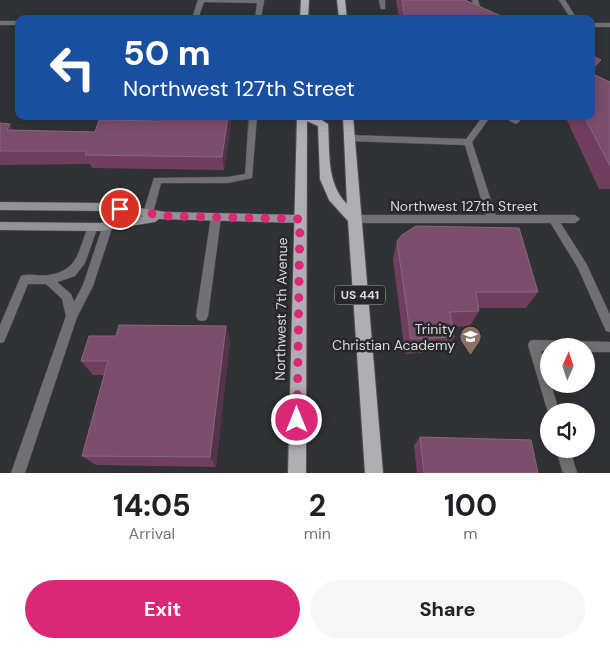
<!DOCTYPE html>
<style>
body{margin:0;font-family:"DM Sans",sans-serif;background:#f6f6f6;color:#202124;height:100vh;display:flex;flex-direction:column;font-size:19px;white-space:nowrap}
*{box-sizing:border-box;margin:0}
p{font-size:16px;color:#757577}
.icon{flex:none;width:28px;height:28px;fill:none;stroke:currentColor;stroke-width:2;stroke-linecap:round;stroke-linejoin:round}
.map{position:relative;height:473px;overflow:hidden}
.details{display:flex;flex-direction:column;background:#fff;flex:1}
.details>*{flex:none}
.banner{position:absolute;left:15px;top:15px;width:580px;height:105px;border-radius:10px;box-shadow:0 2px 12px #0003;background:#1a4fa0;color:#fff;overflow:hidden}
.needle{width:32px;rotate:3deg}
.buttons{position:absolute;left:540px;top:338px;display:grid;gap:10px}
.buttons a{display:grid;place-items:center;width:55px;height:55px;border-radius:50%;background:#fff;box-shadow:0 2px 12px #0003;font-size:25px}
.pin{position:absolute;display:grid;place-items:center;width:42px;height:42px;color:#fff;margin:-21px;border:2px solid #fff;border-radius:50%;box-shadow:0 1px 5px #0007}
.me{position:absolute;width:55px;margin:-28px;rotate:0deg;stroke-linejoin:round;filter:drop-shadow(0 0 4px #0008)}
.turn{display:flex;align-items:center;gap:18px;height:105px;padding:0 25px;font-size:22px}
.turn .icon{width:65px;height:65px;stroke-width:2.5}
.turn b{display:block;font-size:35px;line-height:42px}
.eta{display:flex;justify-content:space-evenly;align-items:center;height:85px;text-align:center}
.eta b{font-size:30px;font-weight:700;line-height:35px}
.button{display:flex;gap:10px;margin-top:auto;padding:10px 25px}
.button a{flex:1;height:58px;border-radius:30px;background:#db2777;color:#fff;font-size:20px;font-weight:700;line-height:58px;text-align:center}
.button a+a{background:#f6f6f6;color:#202124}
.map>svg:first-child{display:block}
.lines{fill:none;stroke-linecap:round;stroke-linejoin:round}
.lane-casing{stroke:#4f5053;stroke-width:1}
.street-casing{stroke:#4f5053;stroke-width:1}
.secondary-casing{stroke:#4f5053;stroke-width:1}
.primary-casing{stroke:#4f5053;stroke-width:2}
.lane{fill:#717173;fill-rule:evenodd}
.street{fill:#717173;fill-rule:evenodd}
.secondary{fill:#949497;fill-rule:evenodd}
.primary{fill:#afafb3;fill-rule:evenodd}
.wall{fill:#703f5e}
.shaded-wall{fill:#523348}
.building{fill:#7b4f6c;stroke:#8a657e}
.route{stroke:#db2777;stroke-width:9;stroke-dasharray:0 16.2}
.labels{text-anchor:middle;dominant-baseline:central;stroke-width:5;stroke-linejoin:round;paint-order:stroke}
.shield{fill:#27282b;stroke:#a4a5a7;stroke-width:1}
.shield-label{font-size:12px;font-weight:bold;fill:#dadadc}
.street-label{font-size:14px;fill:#dadadc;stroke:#27282b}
.poi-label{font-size:14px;fill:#dadadc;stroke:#27282b;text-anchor:end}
</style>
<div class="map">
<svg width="610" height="473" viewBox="0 0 610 473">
<rect width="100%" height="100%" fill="#313235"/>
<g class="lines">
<defs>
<g id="lane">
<polygon points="198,0 264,0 264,1 261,19 255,19 257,3 204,2 198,19 192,19"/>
<polygon points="379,0 385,0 385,9 381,9"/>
<polygon points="472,0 478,0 484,19 478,19"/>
<polygon points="559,0 565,0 577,19 571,19"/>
<polygon points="249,116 257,116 252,178 228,183 161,183 153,213 151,216 145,216 143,213 154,178 228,177 245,174"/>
<polygon points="483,116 491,116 472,142 497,219 492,223 487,219 465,145 349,141 345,138 349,135 466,139"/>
<polygon points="502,116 513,116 520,121 516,124"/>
<polygon points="216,213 221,217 208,316 206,320 202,321 198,320 196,316 211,217"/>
<polygon points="553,215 556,216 586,263 610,315 610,332 606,331 578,268 548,219"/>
<path d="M108,221L111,222L113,225L93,286L77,317L25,473H11L66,316L62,299L46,284H28L4,342L0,343V325L21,276C30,273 40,277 49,275C81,270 78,247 90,223H96L98,226L85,263L75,276L57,282L71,294L74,302L83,285L103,225L105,222Z"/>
<polygon points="534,340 610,342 610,352 586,352 586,346 549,346 549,351 541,351 549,375 549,384 551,384 559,411 549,411 549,416 528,345 530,341"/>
<polygon points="556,449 570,449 577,473 563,473"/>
</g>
<g id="street">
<rect x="0" y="21" width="19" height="4"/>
<rect x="591" y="23" width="19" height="4"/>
<polygon points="354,215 575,215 580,219 575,223 354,223 349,219"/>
</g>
<polygon id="secondary" points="0,202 106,203 166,212 300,215 305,219 300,223 159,219 155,222 100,231 0,230 0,222 100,223 143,216 106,211 0,210"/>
<g id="primary">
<polygon points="301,0 309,0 308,19 300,19"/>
<polygon points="337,0 345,0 347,19 339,19"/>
<path d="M297,116H315L328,124C330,152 326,183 347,204L343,116H353L383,473H365L348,221L329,200L320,179L318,126L307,121L306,473H288Z"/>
</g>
</defs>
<use href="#lane" class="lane-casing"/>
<use href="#street" class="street-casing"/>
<use href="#secondary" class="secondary-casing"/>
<use href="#primary" class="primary-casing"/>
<use href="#lane" class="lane"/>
<use href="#street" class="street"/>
<use href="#secondary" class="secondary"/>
<use href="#primary" class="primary"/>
</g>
<g class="wall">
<polygon points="396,0 465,0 508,19 399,19"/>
<polygon points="591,55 601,60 593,74 610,82 610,189 599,189 565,116 591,116"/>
<polygon points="163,116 232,116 224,170 92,168 90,164 0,165 0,123 14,130 95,132 162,121"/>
<polygon points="397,241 538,292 526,308 479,308 479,311 470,326 453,327 454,337 446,351 405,354 393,259"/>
<polygon points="226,326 230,341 216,467 96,465 82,456 104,375 93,375 81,361 116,336"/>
<polygon points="420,437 538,473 417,473 414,445"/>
</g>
<g class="shaded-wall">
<polygon points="601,60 591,78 591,69"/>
<polygon points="228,116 232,116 224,170 222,157"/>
<polygon points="10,124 19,137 7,130"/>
<polygon points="226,326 230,341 216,467 210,457"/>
</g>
<g class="building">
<polygon points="402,0 465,0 508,19 405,19"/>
<polygon points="591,55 601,60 591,69"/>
<polygon points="591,73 610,82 610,166 584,116 591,116"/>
<polygon points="163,116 228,116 222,157 85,155 87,151 0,151 0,123 10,124 7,130 95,132 99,120 162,121"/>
<polygon points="416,226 519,228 538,292 476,292 479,311 450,312 454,337 411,339 397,241 402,235"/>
<polygon points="119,325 226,326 210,457 82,456 108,361 81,361 89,336 116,336"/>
<polygon points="420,437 531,440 538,473 424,473"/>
</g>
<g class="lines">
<polyline class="route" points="120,209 166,216 300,219 297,420"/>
</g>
<defs>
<symbol id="school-pin" viewBox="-11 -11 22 30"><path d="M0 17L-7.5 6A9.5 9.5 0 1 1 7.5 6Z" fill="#8d6e63" stroke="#27282b"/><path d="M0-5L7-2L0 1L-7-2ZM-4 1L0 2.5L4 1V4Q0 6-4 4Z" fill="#fff"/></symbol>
</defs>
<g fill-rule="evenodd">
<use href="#school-pin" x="458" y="324" width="25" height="34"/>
</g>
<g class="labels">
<rect class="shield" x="335" y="285.5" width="50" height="19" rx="4"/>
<g class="shield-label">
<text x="360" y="295">US 441</text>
</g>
<g class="street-label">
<text x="464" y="206">Northwest 127th Street</text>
<text transform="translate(281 309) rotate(-89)">Northwest 7th Avenue</text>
</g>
<g class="poi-label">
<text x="455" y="329">Trinity<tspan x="455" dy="16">Christian Academy</tspan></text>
</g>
</g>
</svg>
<div class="buttons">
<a><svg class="needle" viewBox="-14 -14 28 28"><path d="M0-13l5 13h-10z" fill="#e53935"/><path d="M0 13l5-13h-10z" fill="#757577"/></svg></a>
<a><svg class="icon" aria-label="sound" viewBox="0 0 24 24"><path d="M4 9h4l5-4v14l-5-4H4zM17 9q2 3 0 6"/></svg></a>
</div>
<div class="pin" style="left:120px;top:209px;background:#d93025"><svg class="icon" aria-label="arrive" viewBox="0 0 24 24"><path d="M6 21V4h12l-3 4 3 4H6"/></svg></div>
<svg class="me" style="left:297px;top:420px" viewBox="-20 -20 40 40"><circle r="17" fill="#db2777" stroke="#fff" stroke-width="3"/><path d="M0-11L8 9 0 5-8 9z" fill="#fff"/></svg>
<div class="banner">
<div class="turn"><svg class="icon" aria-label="left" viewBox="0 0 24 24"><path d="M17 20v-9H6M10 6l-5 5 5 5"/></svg><div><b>50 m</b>Northwest 127th Street</div></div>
</div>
</div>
<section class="details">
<div class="eta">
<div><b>14:05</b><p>Arrival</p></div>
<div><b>2</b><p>min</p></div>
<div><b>100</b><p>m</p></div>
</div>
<div class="button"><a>Exit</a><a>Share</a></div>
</section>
